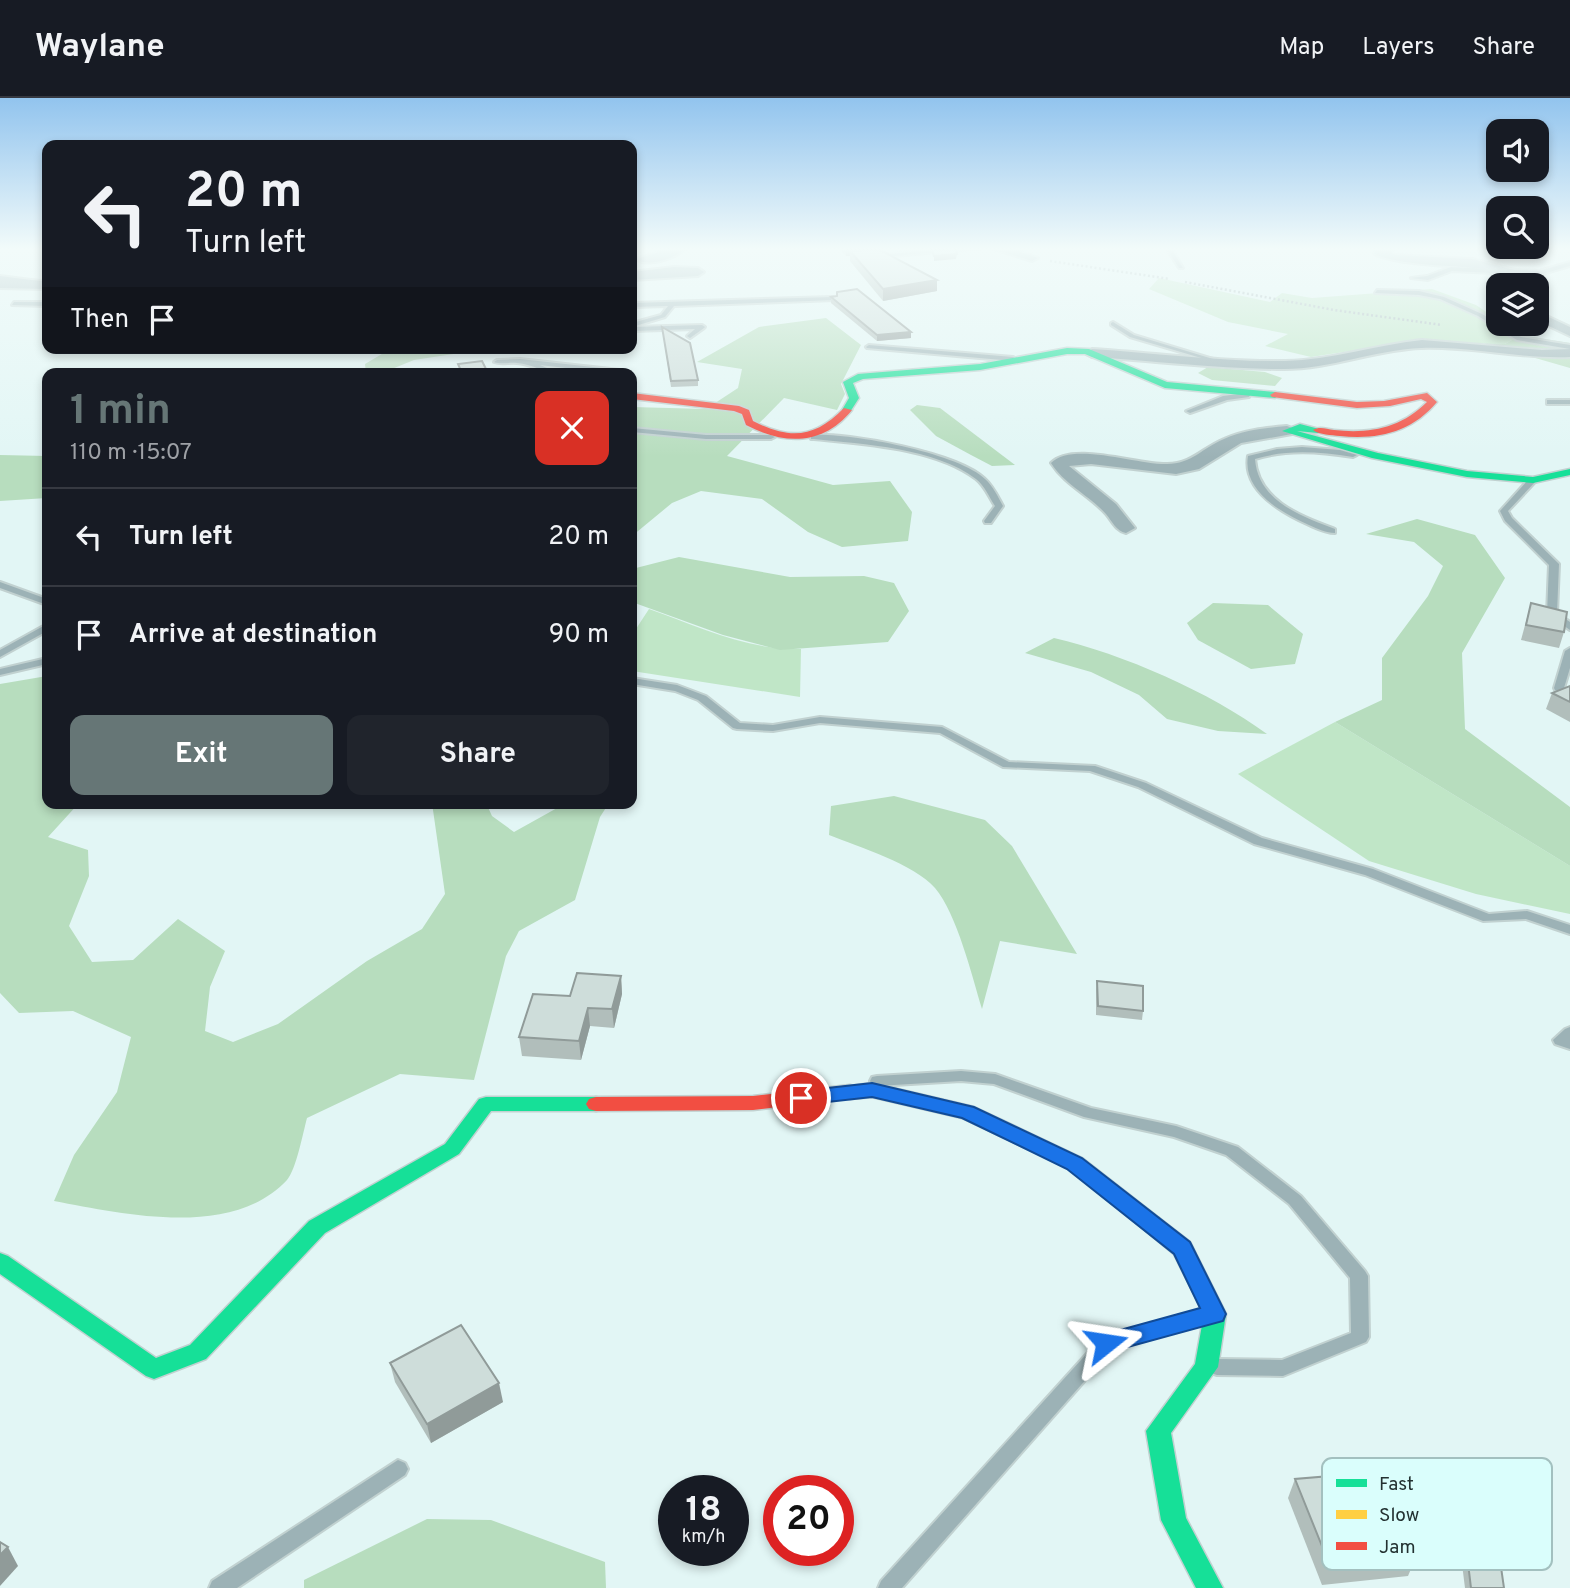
<!DOCTYPE html>
<meta charset="utf-8">
<style>
body{margin:0;font-family:Overpass,sans-serif;background:#20242c;color:#f1f3f6;height:100vh;display:flex;flex-direction:column;font-size:26px;white-space:nowrap}
*{box-sizing:border-box;margin:0}
p{font-size:23px;color:#9ea1a6}
.icon{flex:none;width:38px;height:38px;fill:none;stroke:currentColor;stroke-width:2;stroke-linecap:round;stroke-linejoin:round}
.map{position:relative;flex:1;overflow:hidden}
.side{position:absolute;left:42px;top:270px;width:595px;height:441px;display:flex;flex-direction:column;background:#171b24;border-radius:14px;box-shadow:0 4px 10px #0003}
.side>*{flex:none}
.top-card{position:absolute;left:42px;top:42px;width:595px;height:214px;border-radius:14px;box-shadow:0 4px 10px #0003;background:#171b24;color:#f1f3f6;overflow:hidden}
.buttons{position:absolute;left:1486px;top:21px;display:grid;gap:14px}
.buttons a{display:grid;place-items:center;width:63px;height:63px;border-radius:14px;background:#171b24;box-shadow:0 4px 10px #0003;font-size:35px}
.speed{position:absolute;left:658px;top:1377px;display:flex;gap:14px;font-size:35px;font-weight:700;text-align:center}
.speed>*{display:grid;place-content:center;width:91px;height:91px;border-radius:50%;background:#171b24;box-shadow:0 4px 10px #0003;line-height:1}
.speed small{font-size:18px;font-weight:400}
.speed .limit{border:10px solid #d22;background:#fff;color:#111}
.pin{position:absolute;display:grid;place-items:center;width:60px;height:60px;color:#fff;margin:-30px;border:4px solid #fff;border-radius:50%;box-shadow:0 2px 7px #0007}
.me{position:absolute;width:77px;margin:-38px;rotate:75deg;stroke-linejoin:round;filter:drop-shadow(0 0 5px #0008)}
.turn{display:flex;align-items:center;gap:24px;height:147px;padding:0 28px;font-size:32px}
.turn .icon{width:91px;height:91px;stroke-width:2.5}
.turn b{display:block;font-size:49px;line-height:60px}
.then{display:flex;align-items:center;height:66px;padding:0 28px;background:#0003;gap:14px;font-size:26px}
.round{display:grid;place-items:center;flex:none;width:74px;height:74px;border-radius:14px;background:#20242c}
.headline{display:flex;align-items:center;justify-content:space-between;height:119px;padding:0 28px}
h1{font-size:42px;font-weight:700;line-height:52px;color:#667676}
.cta{display:flex;gap:14px;margin-top:auto;padding:14px 28px}
.cta a{flex:1;height:80px;border-radius:14px;background:#667676;color:#fff;font-size:28px;font-weight:700;line-height:80px;text-align:center}
.cta a+a{background:#20242c;color:#f1f3f6}
ul{padding:0;list-style:none}
li{display:flex;align-items:center;gap:21px;height:98px;padding:0 28px;border-top:2px solid #363941}
li div{flex:1}
li b{display:block;font-size:26px}
li em{font-style:normal}
header{display:flex;align-items:center;gap:42px;box-sizing:border-box;height:98px;padding:0 35px;background:#171b24;border-bottom:2px solid #363941}
header strong{font-size:33px}
nav{display:flex;gap:38px;margin-inline-start:auto;font-size:24px}
.map>svg:first-child{display:block}
.green{fill:#c0e6c7}
.forest{fill:#b7ddbe}
.lines{fill:none;stroke-linecap:round;stroke-linejoin:round}
.lane-casing{stroke:#c1d1d0;stroke-width:4}
.street-casing{stroke:#c1d1d0;stroke-width:4}
.fast-casing{stroke:#c1d1d0;stroke-width:3}
.slow-casing{stroke:#c1d1d0;stroke-width:3}
.jam-casing{stroke:#c1d1d0;stroke-width:3}
.path{stroke:#a4b5b8;stroke-width:2.5;stroke-dasharray:2 2.5;stroke-linecap:butt}
.lane{fill:#9cb2b6;fill-rule:evenodd}
.street{fill:#9cb2b6;fill-rule:evenodd}
.fast{fill:#16e098;fill-rule:evenodd}
.slow{fill:#ffcf43;fill-rule:evenodd}
.jam{fill:#f24e42;fill-rule:evenodd}
.wall{fill:#b1bebb}
.shaded-wall{fill:#909b99}
.building{fill:#ceddda;stroke:#909b99;stroke-width:2}
.route{fill:#1a73e8;stroke:#114b97;stroke-width:2}
.key{fill:#dafefc;stroke:#a3c0bf;stroke-width:2}
.key-label{font-size:19px;fill:#233131}
</style>
<header>
<strong>Waylane</strong>
<nav><a>Map</a><a>Layers</a><a>Share</a></nav>
</header>
<div class="map">
<svg width="1570" height="1490" viewBox="0 0 1570 1490">
<rect width="100%" height="100%" fill="#e2f6f5"/>
<g class="green">
<polygon points="1159,180 1270,204 1282,195 1312,200 1432,191 1476,207 1498,222 1498,226 1504,226 1520,237 1505,246 1416,243 1311,259 1265,248 1288,236 1228,224 1149,191"/>
<path d="M649,511C697,528 750,553 801,551L800,599L632,573V537Z"/>
<polygon points="1335,624 1570,768 1570,816 1476,796 1369,763 1238,676"/>
</g>
<g class="forest">
<polygon points="826,220 861,247 841,286 845,296 837,312 784,300 727,358 833,387 890,383 912,414 908,443 842,449 808,434 762,401 701,393 672,405 632,438 632,309 706,311 738,290 742,271 697,264 759,229"/>
<polygon points="1520,237 1570,245 1570,270 1483,245 1505,246"/>
<polygon points="392,250 493,250 414,262 382,275 366,275 365,266"/>
<polygon points="1208,269 1265,274 1282,280 1275,288 1212,282 1198,275"/>
<polygon points="917,307 940,310 1015,367 992,368 971,357 936,338 910,312"/>
<polygon points="0,357 47,358 47,400 0,403"/>
<polygon points="1417,421 1475,437 1505,480 1462,555 1465,631 1570,709 1570,768 1335,624 1382,602 1382,560 1428,498 1443,468 1414,444 1366,436"/>
<polygon points="679,459 790,479 864,478 894,485 909,513 888,544 780,552 723,537 632,504 632,471"/>
<polygon points="1213,505 1268,507 1303,536 1295,566 1251,571 1198,542 1187,525"/>
<path d="M1054,540C1123,556 1210,594 1267,636L1218,633L1167,621L1139,597L1091,574L1025,555Z"/>
<path d="M47,578V705H79L48,739L88,752L89,778L69,828L92,864L133,862L178,821L225,853L210,889L205,933L233,944L278,926L367,863L422,831L445,796L432,705H486L492,718L514,734L566,705H609L600,719L575,802L519,833L506,858L474,982L400,976L307,1020C303,1035 296,1072 287,1082C232,1141 124,1116 54,1103L74,1057L117,994L131,939L73,913L19,915L0,895V586Z"/>
<path d="M894,698L985,722L1012,748L1077,856L1000,843L982,911C972,878 957,816 935,790C914,766 859,749 829,737L831,708Z"/>
<polygon points="427,1421 491,1422 605,1464 606,1490 304,1490 304,1482"/>
</g>
<g class="lines">
<defs>
<g id="lane">
<polygon points="951,150 983,150 872,160 869,158"/>
<polygon points="1166,150 1171,150 1183,170 1179,170"/>
<polygon points="1570,164 1570,168 1539,177 1452,173 1428,182 1411,180 1427,178 1451,169 1539,173"/>
<polygon points="0,178 47,184 47,188 0,182"/>
<polygon points="1377,192 1419,193 1444,199 1482,216 1521,239 1570,247 1570,251 1517,242 1478,218 1440,201 1419,197 1375,195"/>
<polygon points="833,199 835,202 674,208 665,219 632,229 632,225 661,217 668,208 632,209 632,205"/>
<polygon points="14,204 47,204 47,208 12,207"/>
<polygon points="1113,224 1134,237 1213,261 1208,262 1130,239 1111,227 1111,225"/>
<polygon points="702,227 705,229 704,230 690,240 687,238 695,231 632,233 632,229"/>
<polygon points="869,247 1013,259 1016,261 1013,263 867,250 866,249"/>
<path d="M520,261L620,272L624,274L608,275L540,267L559,275C544,275 532,266 517,265C509,264 501,267 494,264L497,262Z"/>
<polygon points="1246,295 1250,297 1249,299 1227,302 1190,315 1186,313 1223,298"/>
<rect x="1547" y="302" width="23" height="4"/>
<polygon points="632,330 706,337 771,337 775,339 771,341 706,341 632,334"/>
<path d="M811,337C848,334 959,355 985,381C993,388 998,399 1003,408L991,425H985L984,423L995,408C989,399 985,388 976,381C936,350 863,346 814,341H811Z"/>
<path d="M1302,349L1340,352L1357,357L1353,359C1319,354 1288,351 1255,361C1258,403 1301,418 1335,431V435C1326,435 1318,431 1309,427C1282,415 1242,393 1248,358L1277,351Z"/>
<polygon points="1529,381 1536,383 1508,413 1512,420 1559,466 1557,515 1570,524 1570,532 1547,516 1549,467 1505,423 1500,413"/>
<polygon points="0,484 47,501 47,507 0,490"/>
<polygon points="47,526 47,533 0,559 0,552"/>
<polygon points="1570,550 1570,570 1564,590 1559,593 1555,592 1554,590 1565,553"/>
<polygon points="47,560 47,566 0,577 0,571"/>
<polygon points="632,580 677,587 706,598 740,625 773,627 820,619 942,629 1009,664 1095,668 1146,685 1262,740 1373,771 1489,816 1527,813 1570,827 1570,836 1526,821 1483,823 1365,777 1254,746 1138,689 1090,673 1003,669 940,635 820,625 773,633 737,631 733,630 698,602 675,593 632,586"/>
<polygon points="1570,929 1570,951 1555,946 1553,942 1565,931"/>
<polygon points="961,973 995,976 1091,1010 1176,1028 1238,1049 1301,1098 1365,1173 1368,1178 1369,1239 1366,1244 1283,1278 1217,1277 1211,1275 1208,1269 1211,1263 1217,1261 1282,1262 1351,1235 1350,1180 1289,1106 1226,1057 1174,1039 1084,1019 994,986 961,983 877,988 872,987 870,983 872,979 877,978"/>
<polygon points="1204,1212 1210,1214 1213,1219 1210,1224 1112,1252 902,1490 878,1490 881,1483 1100,1241"/>
<polygon points="398,1362 405,1365 408,1371 405,1377 237,1490 209,1490 212,1483"/>
</g>
<g id="street">
<path d="M673,150H686C676,160 649,170 636,161Z"/>
<polygon points="990,150 1010,150 1038,160 1032,163"/>
<path d="M1380,150H1395L1390,154L1396,157L1472,161L1518,173L1513,187H1501L1505,175C1463,165 1417,171 1376,157L1374,155Z"/>
<polygon points="674,169 698,170 704,174 698,178 632,182 632,174"/>
<polygon points="0,182 47,183 47,191 0,190"/>
<polygon points="1536,213 1570,229 1570,238 1536,222"/>
<path d="M1422,242L1542,252L1570,251V259C1520,261 1470,248 1421,250C1374,252 1331,271 1284,271C1220,271 1156,263 1092,259L1085,255L1092,251C1156,255 1221,264 1285,263C1331,262 1376,247 1422,242Z"/>
<path d="M1287,328L1292,330V336L1241,345L1199,371L1176,376L1091,366L1069,368L1116,406L1135,430L1126,435C1116,433 1112,423 1106,416C1089,397 1065,387 1051,365C1072,343 1138,367 1167,366C1192,366 1202,350 1224,341C1244,332 1266,330 1287,328Z"/>
</g>
<g id="fast">
<polygon points="1067,250 1089,251 1167,284 1275,294 1280,297 1275,300 1165,290 1085,256 1067,256 980,272 863,281 853,285 859,300 850,314 847,315 842,312 849,300 843,284 858,276 980,266"/>
<polygon points="1300,326 1323,332 1318,335 1297,333 1378,355 1467,373 1533,379 1570,371 1570,377 1533,385 1467,379 1372,360 1282,333"/>
<polygon points="486,999 596,999 603,1001 606,1006 603,1011 596,1013 491,1013 459,1056 325,1135 206,1261 154,1281 146,1278 0,1176 0,1155 8,1158 156,1260 190,1247 309,1123 445,1046 479,1001"/>
<polygon points="1152,1118 1159,1120 1190,1144 1226,1216 1218,1269 1171,1335 1186,1420 1223,1490 1196,1490 1161,1422 1146,1333 1195,1266 1204,1216 1174,1156 1145,1132 1141,1126 1145,1120"/>
</g>
<polygon id="slow" points="872,985 974,1009 1082,1060 1159,1120 1163,1126 1159,1132 1152,1134 1145,1132 1068,1070 962,1020 872,999 850,1001 843,999 840,994 843,989"/>
<g id="jam">
<path d="M1275,294L1357,304L1384,303L1427,295L1437,304C1412,334 1378,342 1340,338C1331,337 1320,337 1313,332C1320,328 1326,331 1334,332C1370,336 1401,330 1427,304L1421,301L1390,308L1357,310L1272,299L1270,297Z"/>
<path d="M632,295L739,308L749,312L753,323C790,342 815,340 844,310L852,312C823,348 784,347 746,327L742,316L734,313L632,301Z"/>
<polygon points="850,987 857,989 860,994 857,999 753,1012 596,1013 589,1011 586,1006 589,1001 596,999 753,998"/>
</g>
</defs>
<use href="#lane" class="lane-casing"/>
<use href="#street" class="street-casing"/>
<use href="#fast" class="fast-casing"/>
<use href="#slow" class="slow-casing"/>
<use href="#jam" class="jam-casing"/>
<g class="path">
<polyline points="1050,163 1170,181"/>
<polyline points="1185,184 1334,212 1442,227"/>
</g>
<use href="#lane" class="lane"/>
<use href="#street" class="street"/>
<use href="#fast" class="fast"/>
<use href="#slow" class="slow"/>
<use href="#jam" class="jam"/>
</g>
<g class="wall">
<polygon points="839,150 874,150 937,182 937,193 883,203 850,163 850,158 846,158"/>
<polygon points="831,199 911,234 911,240 877,243 831,205"/>
<polygon points="662,229 698,282 698,288 671,289"/>
<polygon points="1531,505 1564,534 1559,550 1521,542"/>
<polygon points="1570,588 1570,624 1546,611 1552,595"/>
<polygon points="621,878 622,896 614,930 590,928 581,962 522,958 519,939 570,898"/>
<polygon points="1097,883 1143,913 1142,922 1096,917 1096,892"/>
<polygon points="390,1265 503,1304 431,1345 395,1284"/>
<polygon points="1295,1381 1416,1459 1408,1478 1322,1487 1288,1400"/>
<polygon points="1466,1448 1504,1490 1465,1490 1461,1458"/>
</g>
<g class="shaded-wall">
<polygon points="846,150 874,150 874,154 850,153 850,158 846,158"/>
<polygon points="957,156 956,161 934,163 934,158"/>
<polygon points="937,182 937,193 883,203 883,191"/>
<polygon points="911,234 911,240 877,243 877,237"/>
<polygon points="621,878 622,896 614,930 612,911"/>
<polygon points="588,910 590,928 581,962 579,943"/>
<polygon points="499,1285 503,1304 431,1345 427,1326"/>
<polygon points="8,1449 18,1468 0,1488 0,1457"/>
</g>
<g class="building">
<polygon points="955,150 957,156 934,158 932,152"/>
<polygon points="878,151 937,182 883,191 850,153"/>
<polygon points="857,191 911,234 877,237 831,199 837,198 837,194"/>
<polygon points="662,229 690,245 698,282 671,283"/>
<polygon points="482,263 488,275 462,275 458,266"/>
<polygon points="1531,505 1567,514 1564,534 1526,527"/>
<polygon points="1570,588 1570,604 1552,595"/>
<polygon points="577,875 621,878 612,911 588,910 579,943 519,939 533,896 570,898"/>
<polygon points="1097,883 1143,888 1143,913 1098,908"/>
<polygon points="461,1227 499,1285 427,1326 390,1265"/>
<polygon points="1378,1374 1416,1459 1330,1468 1295,1381"/>
<polygon points="0,1444 8,1449 0,1457"/>
<polygon points="1466,1448 1499,1455 1504,1490 1471,1490"/>
</g>
<linearGradient id="sky" x2="0" y2="1"><stop stop-color="#92c4ee"/><stop offset="0.42" stop-color="#f2fbfa"/><stop offset="1" stop-color="#f2fbfa" stop-opacity="0"/></linearGradient>
<rect width="1570" height="359" fill="url(#sky)"/>
<polygon class="route" points="872,985 974,1009 1082,1060 1190,1144 1226,1216 1223,1223 1106,1255 1098,1252 1095,1245 1098,1238 1200,1210 1174,1156 1067,1071 962,1020 872,999 801,1007 791,1000 801,993"/>
<rect x="1322" y="1360" width="230" height="112" rx="10" class="key"/>
<rect x="1336" y="1381" width="31" height="8" fill="#16e098"/>
<rect x="1336" y="1412" width="31" height="9" fill="#ffcf43"/>
<rect x="1336" y="1444" width="31" height="8" fill="#f24e42"/>
<g class="key-label">
<text x="1379" y="1392">Fast</text>
<text x="1379" y="1423">Slow</text>
<text x="1379" y="1455">Jam</text>
</g>
</svg>
<div class="buttons">
<a><svg class="icon" aria-label="sound" viewBox="0 0 24 24"><path d="M4 9h4l5-4v14l-5-4H4zM17 9q2 3 0 6"/></svg></a>
<a><svg class="icon" aria-label="search" viewBox="0 0 24 24"><circle cx="10" cy="10" r="6"/><path d="M15 15l6 6"/></svg></a>
<a><svg class="icon" aria-label="layers" viewBox="0 0 24 24"><path d="M12 4l9 5-9 5-9-5zM3 14l9 5 9-5"/></svg></a>
</div>
<div class="speed"><div>18<small>km/h</small></div><div class="limit">20</div></div>
<div class="pin" style="left:801px;top:1000px;background:#d93025"><svg class="icon" aria-label="arrive" viewBox="0 0 24 24"><path d="M6 21V4h12l-3 4 3 4H6"/></svg></div>
<svg class="me" style="left:1106px;top:1245px" viewBox="-20 -20 40 40"><path d="M0-17L14 15 0 8-14 15z" fill="#1a73e8" stroke="#fff" stroke-width="4"/></svg>
<div class="top-card">
<div class="turn"><svg class="icon" aria-label="left" viewBox="0 0 24 24"><path d="M17 20v-9H6M10 6l-5 5 5 5"/></svg><div><b>20 m</b>Turn left</div></div>
<div class="then">Then<svg class="icon" aria-label="arrive" viewBox="0 0 24 24"><path d="M6 21V4h12l-3 4 3 4H6"/></svg></div>
</div>
<section class="side">
<div class="headline"><div><h1>1 min</h1><p>110 m · 15:07</p></div><a class="round" style="background:#d93025;color:#fff"><svg class="icon" aria-label="close" viewBox="0 0 24 24"><path d="M6 6l12 12M18 6L6 18"/></svg></a></div>
<ul>
<li><svg class="icon" aria-label="left" viewBox="0 0 24 24"><path d="M17 20v-9H6M10 6l-5 5 5 5"/></svg><div><b>Turn left</b></div><em>20 m</em></li>
<li><svg class="icon" aria-label="arrive" viewBox="0 0 24 24"><path d="M6 21V4h12l-3 4 3 4H6"/></svg><div><b>Arrive at destination</b></div><em>90 m</em></li>
</ul>
<div class="cta"><a>Exit</a><a>Share</a></div>
</section>
</div>
